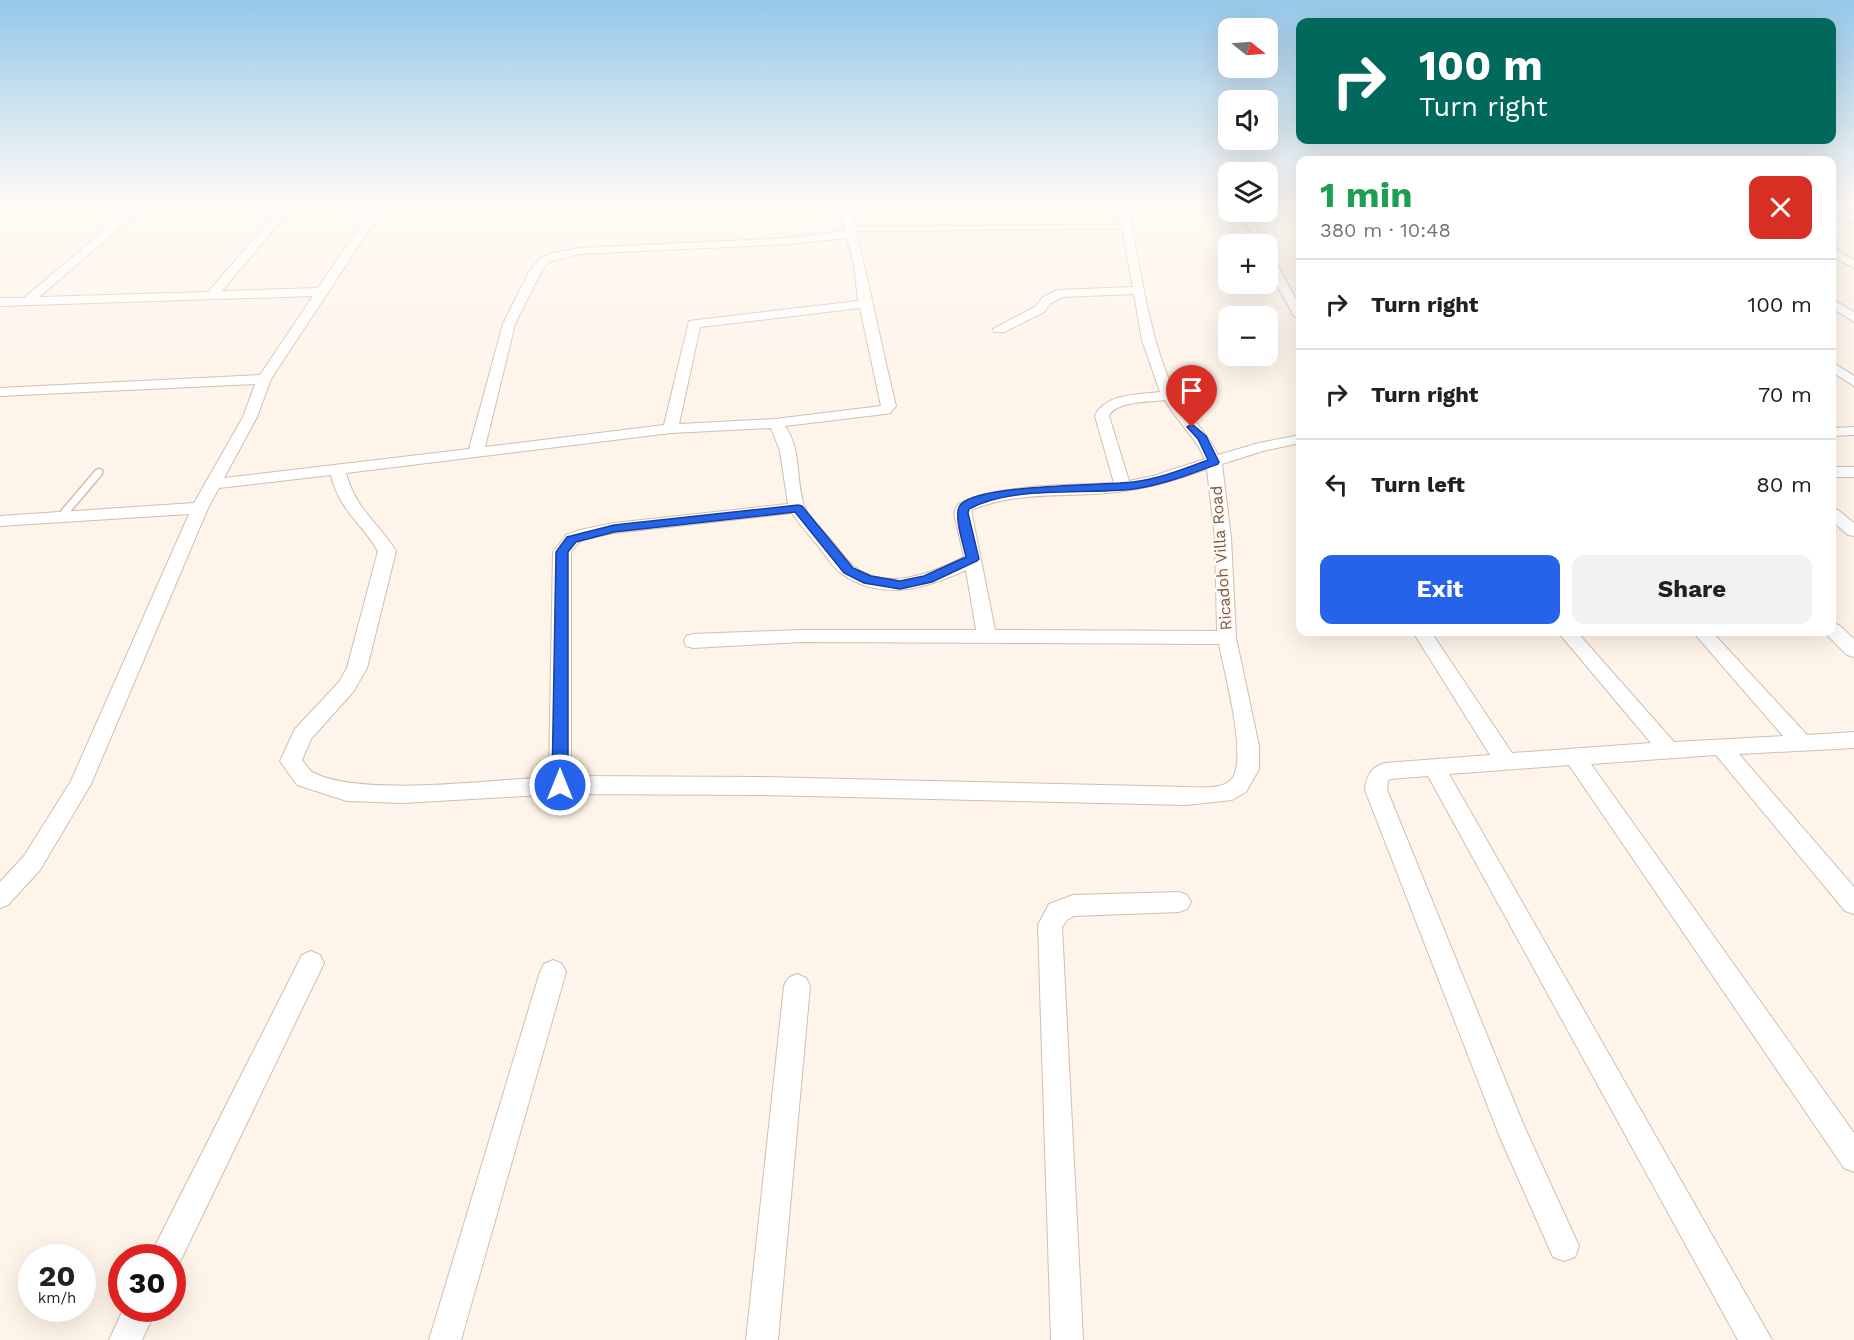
<!DOCTYPE html>
<meta charset="utf-8">
<style>
body{margin:0;font-family:"Work Sans",sans-serif;background:#f2f2f2;color:#202124;height:100vh;display:flex;flex-direction:column;font-size:22px;white-space:nowrap}
*{box-sizing:border-box;margin:0}
p{font-size:20px;color:#757577}
.icon{flex:none;width:33px;height:33px;fill:none;stroke:currentColor;stroke-width:2;stroke-linecap:round;stroke-linejoin:round}
.map{position:relative;flex:1;overflow:hidden}
.panel{position:absolute;left:1296px;top:156px;width:540px;height:480px;display:flex;flex-direction:column;background:#fff;border-radius:12px;box-shadow:0 6px 24px #0002}
.panel>*{flex:none}
.top-card{position:absolute;left:1296px;top:18px;width:540px;height:126px;border-radius:12px;box-shadow:0 6px 24px #0002;background:#00695c;color:#fff;overflow:hidden}
.needle{width:39px;rotate:107deg}
.fabs{position:absolute;left:1218px;top:18px;display:grid;gap:12px}
.fabs a{display:grid;place-items:center;width:60px;height:60px;border-radius:12px;background:#fff;box-shadow:0 6px 24px #0002;font-size:30px}
.speed{position:absolute;left:18px;top:1244px;display:flex;gap:12px;font-size:30px;font-weight:700;text-align:center}
.speed>*{display:grid;place-content:center;width:78px;height:78px;border-radius:50%;background:#fff;box-shadow:0 6px 24px #0002;line-height:1}
.speed small{font-size:15px;font-weight:400}
.speed .limit{border:9px solid #d22;background:#fff;color:#111}
.pin{position:absolute;display:grid;place-items:center;width:51px;height:51px;color:#fff;margin:-62px -26px;border-radius:50% 50% 50% 0;rotate:-45deg;box-shadow:0 0 6px #0007}
.pin .icon{rotate:45deg}
.me{position:absolute;width:66px;margin:-33px;rotate:0deg;stroke-linejoin:round;filter:drop-shadow(0 0 4px #0008)}
.turn{display:flex;align-items:center;gap:21px;height:126px;padding:0 24px;font-size:27px}
.turn .icon{width:78px;height:78px;stroke-width:2.5}
.turn b{display:block;font-size:42px;line-height:51px}
.round{display:grid;place-items:center;flex:none;width:63px;height:63px;border-radius:12px;background:#f2f2f2}
.overview{display:flex;align-items:center;justify-content:space-between;height:102px;padding:0 24px}
h1{font-size:36px;font-weight:700;line-height:45px;color:#1e9e55}
.cta{display:flex;gap:12px;margin-top:auto;padding:12px 24px}
.cta a{flex:1;height:69px;border-radius:12px;background:#2563eb;color:#fff;font-size:24px;font-weight:700;line-height:69px;text-align:center}
.cta a+a{background:#f2f2f2;color:#202124}
ul{padding:0;list-style:none}
li{display:flex;align-items:center;gap:18px;height:90px;padding:0 24px;border-top:2px solid #e0e0e0}
li div{flex:1}
li b{display:block;font-size:22px}
li em{font-style:normal}
.map>svg:first-child{display:block}
.lines{fill:none;stroke-linecap:round;stroke-linejoin:round}
.service-casing{stroke:#d4bdb0;stroke-width:3}
.minor-casing{stroke:#d4bdb0;stroke-width:2}
.service{fill:#fff;fill-rule:evenodd}
.minor{fill:#fff;fill-rule:evenodd}
.route{fill:#2563eb;stroke:#184099;stroke-width:1.5}
.labels{text-anchor:middle;dominant-baseline:central;stroke-width:4.5;stroke-linejoin:round;paint-order:stroke}
.street-label{font-size:16px;fill:#7b584a;stroke:#fff9f1}
</style>
<div class="map">
<svg width="1854" height="1340" viewBox="0 0 1854 1340">
<rect width="100%" height="100%" fill="#fef4e9"/>
<g class="lines">
<defs>
<g id="service">
<polygon points="1128,225 1130,226 1130,228 851,231 848,229 851,227"/>
<polygon points="99,469 102,470 102,474 63,520 57,520 57,516 96,470"/>
</g>
<g id="minor">
<polygon points="0,202 7,202 0,207"/>
<path d="M138,202H150L39,297L208,292L286,202H297L222,291L318,288L377,202H408L403,205L384,207L271,379L257,417L224,478L469,449L503,324L529,272L540,258L552,253L579,248L788,238L845,231L838,202H848C867,268 879,338 896,406L890,413L885,414L785,426C801,449 796,476 803,502C807,517 821,528 830,539C837,547 843,556 851,564C884,593 930,574 964,557L954,513L958,504C1009,483 1060,486 1114,483L1095,416C1105,393 1139,395 1160,392L1142,340L1134,294L1063,297L1051,303L1044,312L1004,332H994L993,329L1036,306L1043,297L1057,290L1133,287L1117,202H1127C1140,263 1147,330 1172,387C1183,412 1206,429 1218,455L1259,443L1300,435V443L1263,451L1222,464L1231,538L1236,638L1259,746V769L1246,792L1232,800L1186,805L761,795L560,794L403,803L347,801L297,785L280,761L295,729L339,682L347,668L378,551C361,522 339,510 331,475L219,488L208,508L91,784L40,870L8,905L0,908V882L24,856L71,781L189,514L0,526V516L194,503L243,417L255,384L0,396V388L260,375L313,296L0,306V298H24ZM847,238L854,265L858,301L689,321L664,425L485,447L515,324L541,272L548,262L579,254L788,244ZM860,308L881,406L775,419L679,424L700,327ZM1165,400C1178,423 1194,435 1205,459L1153,476L1129,481L1109,416C1116,401 1150,402 1165,400ZM771,428L780,451L788,504L614,523L580,530L566,535L553,552L549,777C493,780 362,797 314,773C309,771 306,764 302,760L311,739L353,692L367,668L396,551C377,521 356,510 346,473L671,433ZM1207,469L1215,538L1217,631L995,630L971,510C1019,490 1067,498 1117,492C1148,489 1178,479 1207,469ZM792,513C800,525 809,535 818,546C826,555 832,567 842,574C881,602 927,588 966,570L976,630H801L693,634L686,636L684,641L686,646L693,648L801,642L1219,644C1224,671 1249,761 1231,780C1221,790 1199,787 1186,787L761,777L571,776V552L578,543L585,539L614,533Z"/>
<polygon points="1300,202 1300,206 1295,203 1295,202"/>
<polygon points="1240,212 1250,212 1266,244 1256,244"/>
<polygon points="1832,213 1854,215 1854,221 1832,219"/>
<polygon points="1832,248 1854,260 1854,268 1832,256"/>
<polygon points="1268,256 1274,259 1300,306 1300,320 1294,316 1268,269"/>
<polygon points="1832,299 1854,312 1854,322 1832,308"/>
<polygon points="1832,362 1854,376 1854,386 1832,372"/>
<polygon points="1854,427 1854,435 1832,436 1832,428"/>
<rect x="1832" y="467" width="22" height="10"/>
<polygon points="1832,508 1838,510 1854,523 1854,536 1848,535 1832,521"/>
<polygon points="1832,623 1839,625 1854,639 1854,657 1847,655 1824,632 1832,632"/>
<path d="M1413,632H1431L1512,753L1651,743L1558,632H1577L1674,742L1783,736L1693,632H1712L1807,735L1854,732V748L1739,754L1854,887V914L1845,911L1716,755L1591,764L1854,1133V1172L1844,1168L1569,765L1449,774L1772,1340H1738L1428,776L1390,779L1388,781L1387,790L1524,1126L1579,1246L1575,1257L1564,1261L1553,1257L1499,1135L1365,790C1366,776 1371,767 1385,763L1490,755Z"/>
<polygon points="1179,892 1187,895 1191,902 1187,909 1179,912 1074,916 1067,920 1062,927 1083,1340 1051,1340 1038,925 1049,904 1073,895"/>
<polygon points="311,951 320,955 324,963 177,1268 172,1270 172,1257 151,1257 155,1246 302,955"/>
<polygon points="553,960 562,964 566,972 461,1340 429,1340 540,972 544,964"/>
<polygon points="797,974 806,978 810,986 778,1340 746,1340 784,986 788,978"/>
<polygon points="124,1308 157,1308 142,1340 109,1340"/>
</g>
</defs>
<use href="#service" class="service-casing"/>
<use href="#minor" class="minor-casing"/>
<use href="#service" class="service"/>
<use href="#minor" class="minor"/>
</g>
<linearGradient id="sky" x2="0" y2="1"><stop stop-color="#96c8e9"/><stop offset="0.52" stop-color="#fffaf5"/><stop offset="1" stop-color="#fffaf5" stop-opacity="0"/></linearGradient>
<rect width="1854" height="390" fill="url(#sky)"/>
<path class="route" d="M1192,424L1206,436L1219,462L1218,464C1191,474 1162,485 1134,489C1083,495 1015,485 969,509L968,513L979,559L977,561L932,582L900,589L864,583L844,573L795,512L614,532L576,542L568,552V785L565,789H555L552,785L556,552L567,537L614,525L798,505L802,506L853,568L871,576L900,581L924,576L966,557C964,546 952,512 961,504C982,484 1099,486 1133,482C1158,479 1184,469 1208,460L1198,439L1187,427Z"/>
<g class="labels">
<g class="street-label">
<text transform="translate(1221 558) rotate(-94)">Ricadoh Villa Road</text>
</g>
</g>
</svg>
<div class="fabs">
<a><svg class="needle" viewBox="-14 -14 28 28"><path d="M0-13l5 13h-10z" fill="#e53935"/><path d="M0 13l5-13h-10z" fill="#757577"/></svg></a>
<a><svg class="icon" aria-label="sound" viewBox="0 0 24 24"><path d="M4 9h4l5-4v14l-5-4H4zM17 9q2 3 0 6"/></svg></a>
<a><svg class="icon" aria-label="layers" viewBox="0 0 24 24"><path d="M12 4l9 5-9 5-9-5zM3 14l9 5 9-5"/></svg></a>
<a>+</a>
<a>−</a>
</div>
<div class="speed"><div>20<small>km/h</small></div><div class="limit">30</div></div>
<div class="pin" style="left:1192px;top:427px;background:#d93025"><svg class="icon" aria-label="arrive" viewBox="0 0 24 24"><path d="M6 21V4h12l-3 4 3 4H6"/></svg></div>
<svg class="me" style="left:560px;top:785px" viewBox="-20 -20 40 40"><circle r="17" fill="#2563eb" stroke="#fff" stroke-width="3"/><path d="M0-11L8 9 0 5-8 9z" fill="#fff"/></svg>
<div class="top-card">
<div class="turn"><svg class="icon" aria-label="right" viewBox="0 0 24 24"><path d="M7 20v-9h11M14 6l5 5-5 5"/></svg><div><b>100 m</b>Turn right</div></div>
</div>
<section class="panel">
<div class="overview"><div><h1>1 min</h1><p>380 m · 10:48</p></div><a class="round" style="background:#d93025;color:#fff"><svg class="icon" aria-label="close" viewBox="0 0 24 24"><path d="M6 6l12 12M18 6L6 18"/></svg></a></div>
<ul>
<li><svg class="icon" aria-label="right" viewBox="0 0 24 24"><path d="M7 20v-9h11M14 6l5 5-5 5"/></svg><div><b>Turn right</b></div><em>100 m</em></li>
<li><svg class="icon" aria-label="right" viewBox="0 0 24 24"><path d="M7 20v-9h11M14 6l5 5-5 5"/></svg><div><b>Turn right</b></div><em>70 m</em></li>
<li><svg class="icon" aria-label="left" viewBox="0 0 24 24"><path d="M17 20v-9H6M10 6l-5 5 5 5"/></svg><div><b>Turn left</b></div><em>80 m</em></li>
</ul>
<div class="cta"><a>Exit</a><a>Share</a></div>
</section>
</div>
